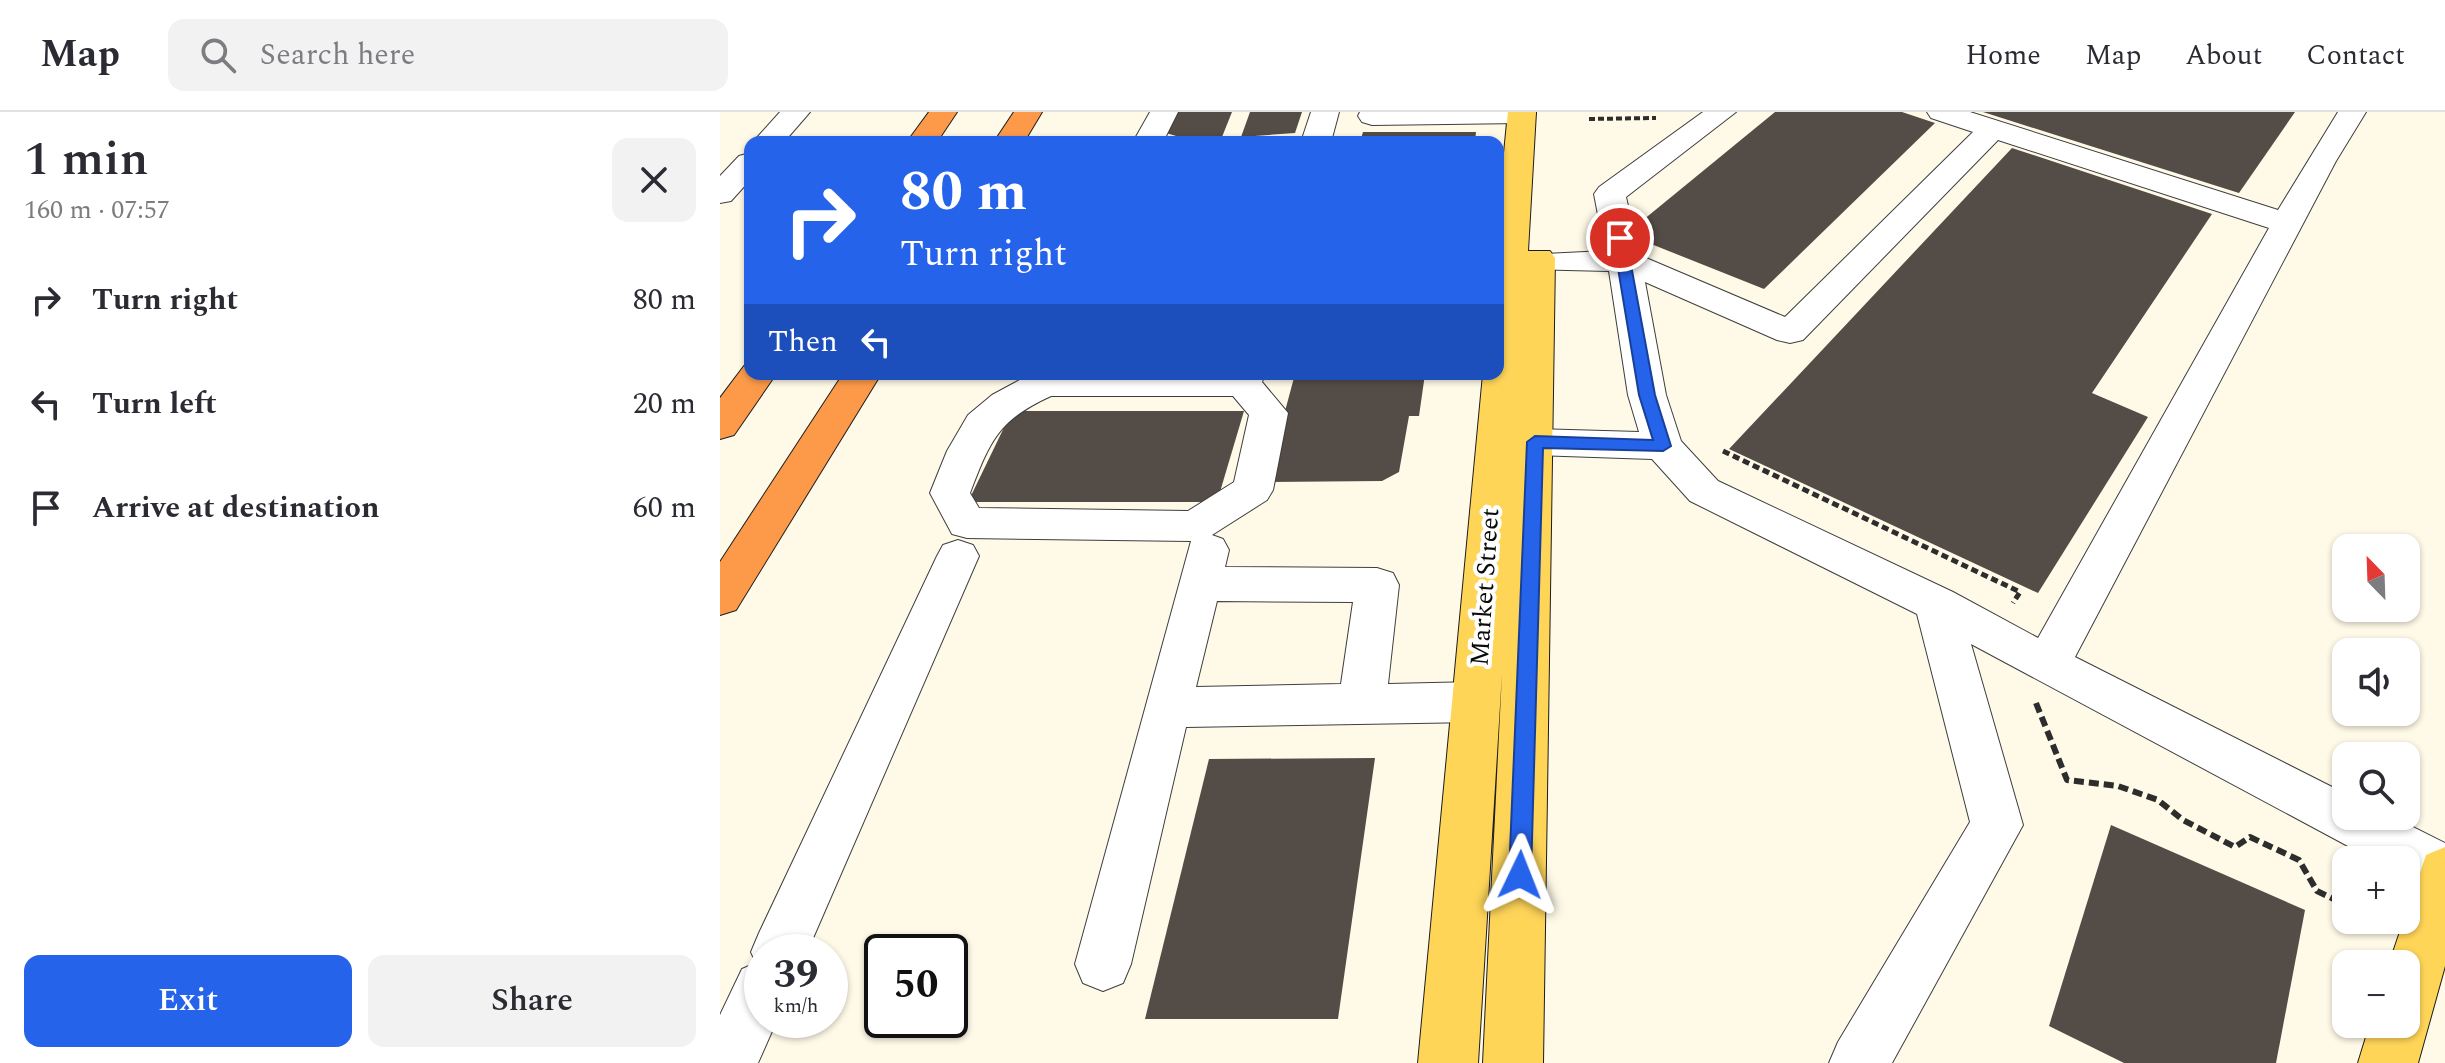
<!DOCTYPE html>
<meta charset="utf-8">
<style>
body{margin:0;font-family:Spectral,serif;background:#f2f2f3;color:#2b2b33;height:100vh;display:flex;flex-direction:column;font-size:30px;white-space:nowrap}
*{box-sizing:border-box;margin:0}
p{font-size:26px;color:#7c7c81}
.icon{flex:none;width:44px;height:44px;fill:none;stroke:currentColor;stroke-width:2;stroke-linecap:round;stroke-linejoin:round}
.map{position:relative;flex:1;overflow:hidden}
.drawer{display:flex;flex-direction:column;background:#fff;width:720px}
.drawer>*{flex:none}
.guide{position:absolute;left:24px;top:24px;width:760px;height:244px;border-radius:16px;box-shadow:0 2px 6px #0004;background:#2563eb;color:#fff;overflow:hidden}
.needle{width:52px;rotate:337deg}
.fabs{position:absolute;left:1612px;top:422px;display:grid;gap:16px}
.fabs a{display:grid;place-items:center;width:88px;height:88px;border-radius:16px;background:#fff;box-shadow:0 2px 6px #0004;font-size:40px}
.speed{position:absolute;left:24px;top:822px;display:flex;gap:16px;font-size:40px;font-weight:700;text-align:center}
.speed>*{display:grid;place-content:center;width:104px;height:104px;border-radius:50%;background:#fff;box-shadow:0 2px 6px #0004;line-height:1}
.speed small{font-size:20px;font-weight:400}
.speed .limit{border:4px solid #111;border-radius:12px;background:#fff;color:#111}
.pin{position:absolute;display:grid;place-items:center;width:68px;height:68px;color:#fff;margin:-34px;border:4px solid #fff;border-radius:50%;box-shadow:0 2px 8px #0007}
.me{position:absolute;width:88px;margin:-44px;rotate:2deg;stroke-linejoin:round;filter:drop-shadow(0 0 6px #0008)}
.turn{display:flex;align-items:center;gap:28px;height:168px;padding:0 24px;font-size:36px}
.turn .icon{width:104px;height:104px;stroke-width:2.5}
.turn b{display:block;font-size:56px;line-height:68px}
.then{display:flex;align-items:center;height:76px;padding:0 24px;background:#0003;gap:16px;font-size:30px}
.round{display:grid;place-items:center;flex:none;width:84px;height:84px;border-radius:16px;background:#f2f2f3}
.overview{display:flex;align-items:center;justify-content:space-between;height:136px;padding:0 24px}
h1{font-size:48px;font-weight:600;line-height:60px}
.button{display:flex;gap:16px;margin-top:auto;padding:16px 24px}
.button a{flex:1;height:92px;border-radius:16px;background:#2563eb;color:#fff;font-size:32px;font-weight:600;line-height:92px;text-align:center}
.button a+a{background:#f2f2f3;color:#2b2b33}
ul{padding:0;list-style:none}
li{display:flex;align-items:center;gap:24px;height:104px;padding:0 24px}
li div{flex:1}
li b{display:block;font-size:30px}
li em{font-style:normal}
header{display:flex;align-items:center;gap:48px;box-sizing:border-box;height:112px;padding:0 40px;background:#fff;border-bottom:2px solid #e1e1e2}
header strong{font-size:38px}
nav{display:flex;gap:44px;margin-inline-start:auto;font-size:28px}
.search{width:560px;height:72px;background:#f2f2f3;display:flex;align-items:center;gap:20px;box-sizing:border-box;padding:0 28px;border-radius:16px;color:#7c7c81;font-size:30px}
main{display:flex;flex:1;min-height:0}
.map>svg:first-child{display:block}
.building{fill:#544c47}
.lines{fill:none;stroke-linecap:round;stroke-linejoin:round}
.minor-casing{stroke:#3e3e3e;stroke-width:2}
.major-casing{stroke:#1c1c1c;stroke-width:2}
.highway-casing{stroke:#1c1c1c;stroke-width:2}
.path-far2{stroke:#2d2d2d;stroke-width:4;stroke-dasharray:6 3;stroke-linecap:butt}
.path-far1{stroke:#2d2d2d;stroke-width:5;stroke-dasharray:7 4;stroke-linecap:butt}
.path{stroke:#2d2d2d;stroke-width:6;stroke-dasharray:10 5;stroke-linecap:butt}
.minor{fill:#fff;fill-rule:evenodd}
.major{fill:#ffd558;fill-rule:evenodd}
.highway{fill:#fc9a4a;fill-rule:evenodd}
.route{fill:#2563eb;stroke:#184099;stroke-width:2}
.labels{text-anchor:middle;dominant-baseline:central;stroke-width:8;stroke-linejoin:round;paint-order:stroke}
.street-label{font-size:26px;fill:#0b0b0b;stroke:#fff}
</style>
<header>
<strong>Map</strong>
<div class="search"><svg class="icon" aria-label="search" viewBox="0 0 24 24"><circle cx="10" cy="10" r="6"/><path d="M15 15l6 6"/></svg>Search here</div>
<nav><a>Home</a><a>Map</a><a>About</a><a>Contact</a></nav>
</header>
<main>
<section class="drawer">
<div class="overview"><div><h1>1 min</h1><p>160 m · 07:57</p></div><a class="round"><svg class="icon" aria-label="close" viewBox="0 0 24 24"><path d="M6 6l12 12M18 6L6 18"/></svg></a></div>
<ul>
<li><svg class="icon" aria-label="right" viewBox="0 0 24 24"><path d="M7 20v-9h11M14 6l5 5-5 5"/></svg><div><b>Turn right</b></div><em>80 m</em></li>
<li><svg class="icon" aria-label="left" viewBox="0 0 24 24"><path d="M17 20v-9H6M10 6l-5 5 5 5"/></svg><div><b>Turn left</b></div><em>20 m</em></li>
<li><svg class="icon" aria-label="arrive" viewBox="0 0 24 24"><path d="M6 21V4h12l-3 4 3 4H6"/></svg><div><b>Arrive at destination</b></div><em>60 m</em></li>
</ul>
<div class="button"><a>Exit</a><a>Share</a></div>
</section>
<div class="map">
<svg width="1725" height="951" viewBox="0 0 1725 951">
<rect width="100%" height="100%" fill="#fffae8"/>
<g class="building">
<polygon points="456,0 512,0 502,25 463,26 446,21"/>
<polygon points="530,0 582,0 575,21 521,25"/>
<polygon points="1055,0 1182,0 1215,11 1044,177 906,122"/>
<polygon points="1263,0 1575,0 1519,81"/>
<polygon points="643,20 756,20 755,30 640,30"/>
<polygon points="1292,36 1492,102 1372,281 1428,305 1318,481 1009,337"/>
<polygon points="575,262 705,262 699,304 689,304 679,360 662,369 546,370"/>
<polygon points="292,299 524,299 497,390 248,390"/>
<polygon points="655,646 618,907 425,907 489,647"/>
<polygon points="1391,713 1585,798 1556,951 1404,951 1329,914"/>
</g>
<g class="lines">
<defs>
<g id="minor">
<polygon points="60,0 90,0 64,30 33,30"/>
<polygon points="430,0 458,0 443,30 413,30"/>
<polygon points="591,0 619,0 611,30 581,30"/>
<polygon points="640,0 815,0 816,2 812,8 802,11 652,13 642,10 638,4"/>
<path d="M983,0H1016L906,85L919,143L1065,205L1253,20L1211,6L1207,0H1250L1558,98L1618,0H1646L1616,49L1355,545L1626,682V704H1671L1725,731V783L1686,765V748H1654L1251,532L1303,713L1172,951H1109L1118,930L1250,710L1197,502L970,389L932,347L815,343L801,340L795,330L801,320L815,317L919,320L908,283L889,159L805,157L800,150L805,143L885,139L874,82L879,75ZM1278,28L1549,116L1318,526L1233,480L998,369L961,329L946,283L925,170L1057,228L1070,231L1083,228Z"/>
<polygon points="30,41 30,68 11,89 0,91 0,64 19,44"/>
<path d="M311,262H545L542,270L568,301L553,378L547,388L492,423L503,427L509,438L505,455L657,456L673,461L679,473L668,572L756,570L773,576L780,590L773,604L756,610L466,615L411,852L403,871L383,879L363,871L355,852L471,429L247,426L232,422L210,381L227,339L248,303L272,283ZM331,284H513L529,303L514,370L468,399L259,396L250,381C270,329 278,308 331,284ZM497,489L633,490L621,572L476,575Z"/>
<polygon points="238,428 253,433 259,444 87,840 42,840 42,908 57,908 38,951 0,951 0,903 22,857 36,851 31,840 39,821 217,444 223,433"/>
</g>
<g id="major">
<polygon points="788,0 816,0 808,139 830,139 835,146 823,951 763,951 782,561 758,951 698,951 763,262 778,262 778,103"/>
<polygon points="1725,735 1725,854 1698,951 1638,951 1650,912 1686,912 1686,852 1669,852 1706,743"/>
</g>
<g id="highway">
<polygon points="209,0 237,0 217,30 187,30"/>
<polygon points="294,0 322,0 304,30 274,30"/>
<polygon points="30,252 30,262 56,262 14,323 0,327 0,286 24,254"/>
<polygon points="123,262 161,262 16,498 0,503 0,450"/>
</g>
</defs>
<use href="#minor" class="minor-casing"/>
<use href="#major" class="major-casing"/>
<use href="#highway" class="highway-casing"/>
<polyline class="path-far2" points="869,7 936,6"/>
<polyline class="path-far1" points="1003,339 1300,480 1293,491"/>
<polyline class="path" points="1316,591 1347,668 1398,674 1438,688 1463,708 1515,735 1530,725 1579,748 1597,779 1626,793"/>
<use href="#minor" class="minor"/>
<use href="#major" class="major"/>
<use href="#highway" class="highway"/>
</g>
<polygon class="route" points="900,122 906,126 935,283 951,334 943,339 823,336 811,763 807,770 800,773 792,770 789,763 807,330 815,324 933,328 919,283 893,126"/>
<g class="labels">
<g class="street-label">
<text transform="translate(765 475) rotate(-86)">Market Street</text>
</g>
</g>
</svg>
<div class="fabs">
<a><svg class="needle" viewBox="-14 -14 28 28"><path d="M0-13l5 13h-10z" fill="#e53935"/><path d="M0 13l5-13h-10z" fill="#7c7c81"/></svg></a>
<a><svg class="icon" aria-label="sound" viewBox="0 0 24 24"><path d="M4 9h4l5-4v14l-5-4H4zM17 9q2 3 0 6"/></svg></a>
<a><svg class="icon" aria-label="search" viewBox="0 0 24 24"><circle cx="10" cy="10" r="6"/><path d="M15 15l6 6"/></svg></a>
<a>+</a>
<a>−</a>
</div>
<div class="speed"><div>39<small>km/h</small></div><div class="limit">50</div></div>
<div class="pin" style="left:900px;top:126px;background:#d93025"><svg class="icon" aria-label="arrive" viewBox="0 0 24 24"><path d="M6 21V4h12l-3 4 3 4H6"/></svg></div>
<svg class="me" style="left:800px;top:763px" viewBox="-20 -20 40 40"><path d="M0-17L14 15 0 8-14 15z" fill="#2563eb" stroke="#fff" stroke-width="4"/></svg>
<div class="guide">
<div class="turn"><svg class="icon" aria-label="right" viewBox="0 0 24 24"><path d="M7 20v-9h11M14 6l5 5-5 5"/></svg><div><b>80 m</b>Turn right</div></div>
<div class="then">Then<svg class="icon" aria-label="left" viewBox="0 0 24 24"><path d="M17 20v-9H6M10 6l-5 5 5 5"/></svg></div>
</div>
</div>
</main>
